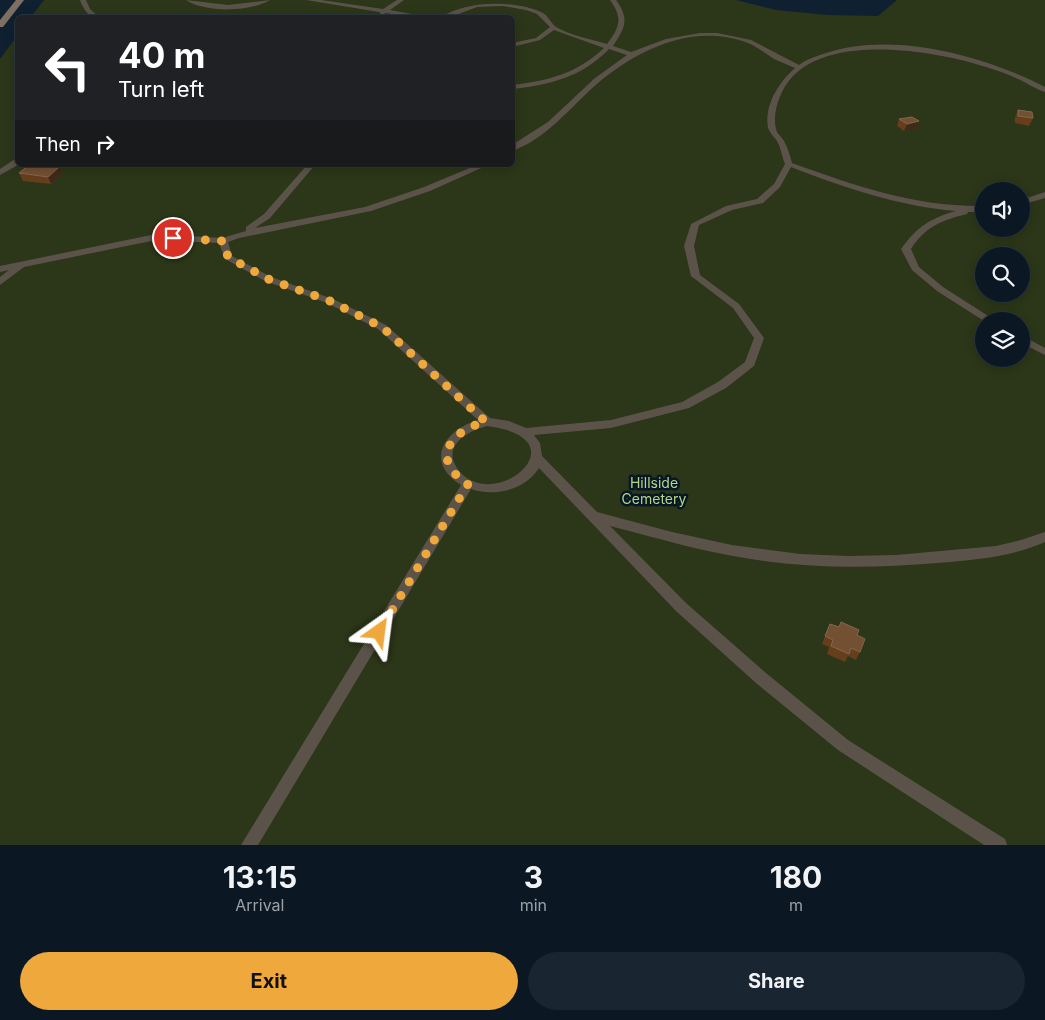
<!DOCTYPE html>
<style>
body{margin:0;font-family:Inter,sans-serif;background:#192531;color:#f1f3f6;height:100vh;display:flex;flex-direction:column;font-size:19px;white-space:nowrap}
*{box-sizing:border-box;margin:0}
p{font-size:16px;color:#9aa0a6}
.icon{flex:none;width:28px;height:28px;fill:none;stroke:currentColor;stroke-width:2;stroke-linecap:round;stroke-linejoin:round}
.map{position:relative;height:845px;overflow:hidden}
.side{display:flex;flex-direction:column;background:#0b1824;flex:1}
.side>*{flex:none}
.hud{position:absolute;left:15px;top:15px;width:500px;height:152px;border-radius:8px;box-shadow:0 2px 12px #0003,0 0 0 1px #2b3741;background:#202124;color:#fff;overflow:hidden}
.fabs{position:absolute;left:975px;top:182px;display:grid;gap:10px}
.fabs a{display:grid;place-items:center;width:55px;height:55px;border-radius:50%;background:#0b1824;box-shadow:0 2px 12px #0003,0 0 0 1px #2b3741;font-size:25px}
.pin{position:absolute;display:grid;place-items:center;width:42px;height:42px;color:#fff;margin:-21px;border:2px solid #fff;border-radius:50%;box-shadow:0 1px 5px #0007}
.me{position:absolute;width:55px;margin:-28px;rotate:31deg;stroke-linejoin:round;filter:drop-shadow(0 0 4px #0008)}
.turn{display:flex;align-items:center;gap:18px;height:105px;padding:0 20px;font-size:22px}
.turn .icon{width:65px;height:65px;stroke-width:2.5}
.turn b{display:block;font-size:35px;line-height:42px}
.then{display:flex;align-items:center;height:48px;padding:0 20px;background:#0003;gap:10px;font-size:19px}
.eta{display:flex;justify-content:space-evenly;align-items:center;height:85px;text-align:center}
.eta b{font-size:30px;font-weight:700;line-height:35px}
.action{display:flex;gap:10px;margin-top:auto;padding:10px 20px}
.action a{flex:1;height:58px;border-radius:30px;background:#eea83c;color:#111;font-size:20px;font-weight:700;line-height:58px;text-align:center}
.action a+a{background:#192531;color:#f1f3f6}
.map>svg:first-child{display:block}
.green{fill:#2c3618;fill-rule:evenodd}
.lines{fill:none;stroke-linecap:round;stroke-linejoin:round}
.lane{fill:#5b534a;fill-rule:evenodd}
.secondary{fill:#7d7062;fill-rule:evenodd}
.wall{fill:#673e1c}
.shaded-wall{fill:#3f2b1a}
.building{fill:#735032;stroke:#836750}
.route{stroke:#eea83c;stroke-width:9;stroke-dasharray:0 16.2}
.labels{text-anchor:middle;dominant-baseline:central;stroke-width:5;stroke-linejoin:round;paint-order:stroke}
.park-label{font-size:14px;fill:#b7d583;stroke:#061726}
</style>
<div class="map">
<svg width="1045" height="845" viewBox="0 0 1045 845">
<rect width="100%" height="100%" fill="#0f2030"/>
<path class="green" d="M44,0H736L776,10L828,15L878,16L897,0H1045V845H0V59L17,36L18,165H512V18L31,17ZM984,191H1021V229H984ZM984,256H1021V294H984ZM984,321H1021V359H984Z"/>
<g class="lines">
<g class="lane">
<path d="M80,0H86L90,9L100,18C88,18 84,10 80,0Z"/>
<path d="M186,0L228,5L270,0C251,12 205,13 186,0Z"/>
<polygon points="306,0 321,0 383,9 397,0 404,0 390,10 433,18 414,18 386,13 382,15 379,12"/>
<path d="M610,0H616C630,19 625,28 613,46L631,52L666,39L700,33H717L751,40L799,65C807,59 814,57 823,54C891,30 983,55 1045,87V92C1035,89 1027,83 1018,79C1008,74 996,70 986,67C934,50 812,29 782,92C777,102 773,117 776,129C777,134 782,137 784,141C788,148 790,156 792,163C856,186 915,207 984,206V212H968L967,214C942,220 925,227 911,249L919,267L943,287L996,321H984L937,291L912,270L901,249C916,228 930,218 956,211C898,206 845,188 791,167L780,187L763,203L732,210L699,225L694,246L700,275L739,304L764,338L754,366L726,388L689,408L611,428L534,435L540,443L542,456L597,512L672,532L732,545L800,554L848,556L896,555L996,546L1021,540L1045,532V542C1011,557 974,560 937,563C875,568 813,569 751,559C703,552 657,538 610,526L686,603L766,673L848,740L1005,839L1007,845H984L838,750L756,683L676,611L539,468C525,490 495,497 471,489L258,845H241L461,485C424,462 444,430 478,420L378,329L327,303L265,281L225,259L219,243L156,240L24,267L0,285V277L9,270L0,272V266L156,234L222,238L246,231V227L264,214L307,165H315L270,218L255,228L365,207L424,187L477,165H488L430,191L371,211L239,238L228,242L232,256L271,277L333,299L386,325L490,418L509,421L526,428L611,420L682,402L718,382L745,362L754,338L733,308L691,276L684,246L691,224L726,206L757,199L774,184L785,164C782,157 781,148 777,141C774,137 770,133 768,128C764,105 779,82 795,68C788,65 781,62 774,59C766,54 758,47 748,43C689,20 625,55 584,96C563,116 541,141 512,151V145L548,122L595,78L627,55L609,49C582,77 550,85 512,89V85C548,81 578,73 604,48L554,30L540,40L512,47V43L536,38L550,27L537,14L526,10L503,6L477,7L448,18H440C465,0 517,0 543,13C549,17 551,23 556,27C571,36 591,39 607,44C620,27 623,18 610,0ZM487,426C583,438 498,512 461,473C439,449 464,432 487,426Z"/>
<polygon points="15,159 18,159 18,165 0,175 0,169"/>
<polygon points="1045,192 1045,198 1021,205 1021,200"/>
<polygon points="1021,335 1045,348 1045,355 1021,343"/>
</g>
<polygon class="secondary" points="16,0 24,0 3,27 0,27 0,20"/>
</g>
<g class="wall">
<polygon points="1018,110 1033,118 1029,126 1015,123 1015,118"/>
<polygon points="899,119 917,129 904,131 897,126"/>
<polygon points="19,173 62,175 51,184 23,181"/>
<polygon points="830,624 857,635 860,652 856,660 848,656 845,662 827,654 829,647 822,644"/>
</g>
<g class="shaded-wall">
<polygon points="919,121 917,129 904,131 907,124"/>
<polygon points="59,167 62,175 51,184 48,177"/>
</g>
<g class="building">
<polygon points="1018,110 1032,112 1033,118 1018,116"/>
<polygon points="912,117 919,121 907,124 899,119"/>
<polygon points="29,165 43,165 59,167 48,177 19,173"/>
<polygon points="841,622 859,630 857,635 865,639 860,652 851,648 849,654 831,646 833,640 825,636 830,624 839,627"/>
</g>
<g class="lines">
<path class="route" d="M173,238L223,241L228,257L268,279L330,301L382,327L486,422C450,430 429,460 468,484L379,632"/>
</g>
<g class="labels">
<g class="park-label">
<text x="654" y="482">Hillside<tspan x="654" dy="16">Cemetery</tspan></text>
</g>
</g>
</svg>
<div class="fabs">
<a><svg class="icon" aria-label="sound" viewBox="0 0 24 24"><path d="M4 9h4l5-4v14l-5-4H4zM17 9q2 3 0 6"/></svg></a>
<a><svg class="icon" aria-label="search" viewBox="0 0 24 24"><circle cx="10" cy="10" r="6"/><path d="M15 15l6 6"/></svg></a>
<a><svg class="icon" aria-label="layers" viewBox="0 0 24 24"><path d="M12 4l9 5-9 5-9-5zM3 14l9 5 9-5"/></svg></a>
</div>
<div class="pin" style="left:173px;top:238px;background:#d93025"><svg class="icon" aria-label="arrive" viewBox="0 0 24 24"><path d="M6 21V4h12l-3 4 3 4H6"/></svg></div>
<svg class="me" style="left:379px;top:632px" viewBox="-20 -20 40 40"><path d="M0-17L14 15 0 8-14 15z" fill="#eea83c" stroke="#fff" stroke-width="4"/></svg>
<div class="hud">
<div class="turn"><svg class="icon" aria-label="left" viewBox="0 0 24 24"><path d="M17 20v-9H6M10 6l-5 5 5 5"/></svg><div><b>40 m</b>Turn left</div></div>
<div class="then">Then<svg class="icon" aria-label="right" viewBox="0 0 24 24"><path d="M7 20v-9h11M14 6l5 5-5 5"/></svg></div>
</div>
</div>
<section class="side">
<div class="eta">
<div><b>13:15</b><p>Arrival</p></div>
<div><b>3</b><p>min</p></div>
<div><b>180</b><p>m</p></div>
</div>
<div class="action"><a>Exit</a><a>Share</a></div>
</section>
